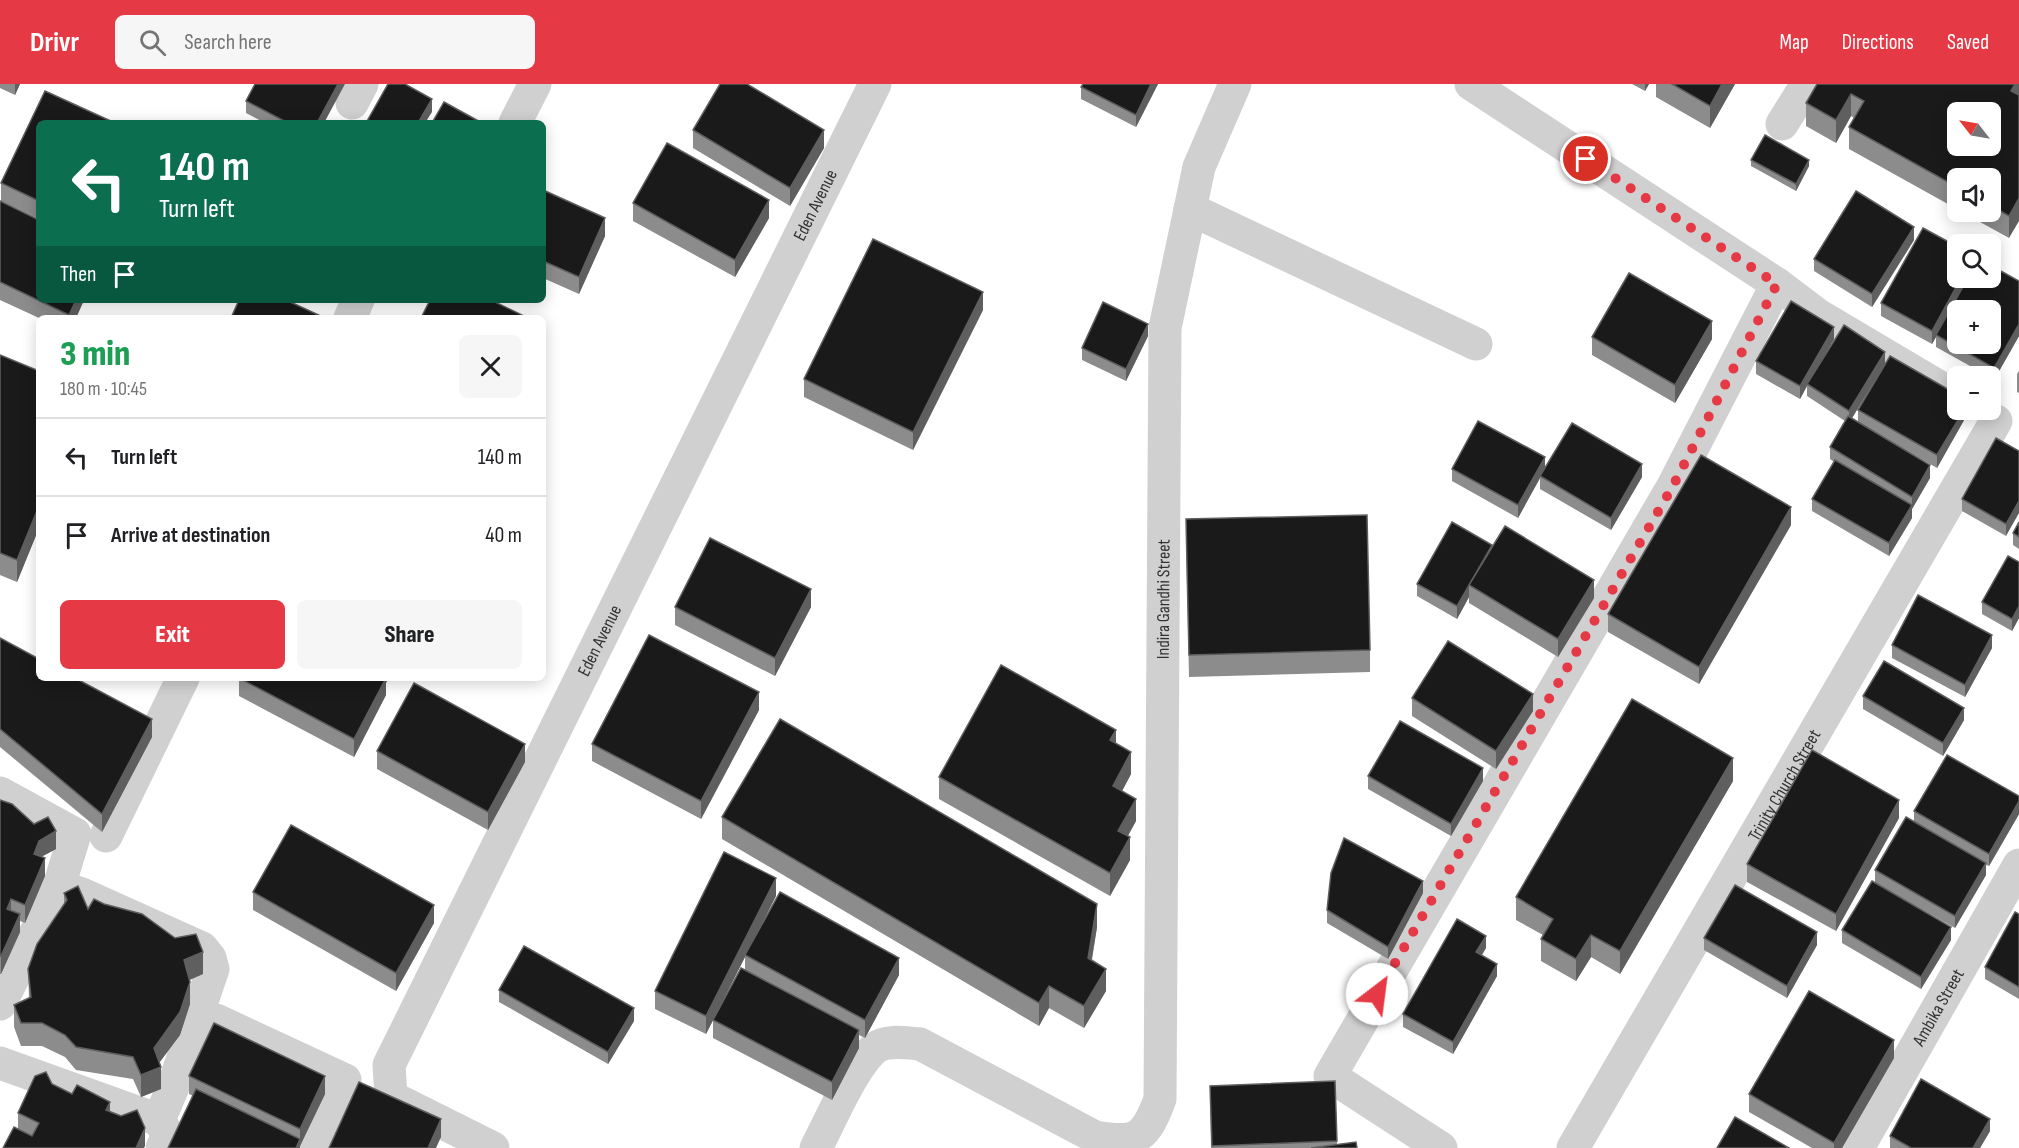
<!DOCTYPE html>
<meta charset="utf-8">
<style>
body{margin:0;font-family:"Sofia Sans Condensed",sans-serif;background:#f6f6f6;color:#202124;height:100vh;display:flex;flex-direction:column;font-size:22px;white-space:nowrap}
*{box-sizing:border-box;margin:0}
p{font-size:20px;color:#757577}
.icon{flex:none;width:33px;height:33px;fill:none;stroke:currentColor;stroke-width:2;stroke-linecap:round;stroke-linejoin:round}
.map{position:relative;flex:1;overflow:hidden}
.panel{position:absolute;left:36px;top:231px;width:510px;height:366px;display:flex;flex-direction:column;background:#fff;border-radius:9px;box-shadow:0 3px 15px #0003}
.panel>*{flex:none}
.banner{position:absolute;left:36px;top:36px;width:510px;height:183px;border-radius:9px;box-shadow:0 3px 15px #0003;background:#0b6e4f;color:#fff;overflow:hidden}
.needle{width:39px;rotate:301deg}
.fabs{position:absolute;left:1947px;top:18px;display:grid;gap:12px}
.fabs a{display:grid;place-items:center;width:54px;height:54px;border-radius:9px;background:#fff;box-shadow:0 3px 15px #0003;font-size:30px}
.pin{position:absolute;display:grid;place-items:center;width:51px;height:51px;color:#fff;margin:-26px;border:3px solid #fff;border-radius:50%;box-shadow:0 2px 6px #0007}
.me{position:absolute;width:66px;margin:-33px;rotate:30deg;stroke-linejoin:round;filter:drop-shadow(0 0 4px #0008)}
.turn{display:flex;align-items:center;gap:21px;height:126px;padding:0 24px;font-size:27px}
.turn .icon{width:78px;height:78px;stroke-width:2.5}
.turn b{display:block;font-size:42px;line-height:51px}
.then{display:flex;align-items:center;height:57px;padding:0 24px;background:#0003;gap:12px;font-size:22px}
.round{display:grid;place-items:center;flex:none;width:63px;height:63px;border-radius:9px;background:#f6f6f6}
.summary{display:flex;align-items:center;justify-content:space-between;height:102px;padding:0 24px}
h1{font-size:36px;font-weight:800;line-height:45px;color:#1e9e55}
.primary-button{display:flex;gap:12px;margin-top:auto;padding:12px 24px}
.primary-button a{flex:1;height:69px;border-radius:9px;background:#e63946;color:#fff;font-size:24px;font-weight:800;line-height:69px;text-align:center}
.primary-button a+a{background:#f6f6f6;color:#202124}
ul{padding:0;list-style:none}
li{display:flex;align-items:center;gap:18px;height:78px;padding:0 24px;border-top:2px solid #e0e0e0}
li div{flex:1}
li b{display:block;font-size:22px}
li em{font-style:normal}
header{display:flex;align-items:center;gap:36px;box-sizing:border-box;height:84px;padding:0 30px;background:#e63946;color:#fff}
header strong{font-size:28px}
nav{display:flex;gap:33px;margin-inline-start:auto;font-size:21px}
.search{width:420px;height:54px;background:#f6f6f6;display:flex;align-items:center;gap:15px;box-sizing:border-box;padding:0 21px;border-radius:9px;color:#757577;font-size:22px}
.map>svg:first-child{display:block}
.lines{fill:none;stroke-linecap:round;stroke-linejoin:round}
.minor{stroke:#d0d0d0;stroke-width:33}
.wall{fill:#8c8c8c;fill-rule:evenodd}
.shaded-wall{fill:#5f5f5f}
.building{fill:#1a1a1a;stroke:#5f5f5f;stroke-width:1.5;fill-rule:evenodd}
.route{stroke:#e63946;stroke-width:10;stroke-dasharray:0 18}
.labels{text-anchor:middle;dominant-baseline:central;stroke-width:6;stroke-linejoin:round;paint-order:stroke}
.street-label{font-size:18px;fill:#333;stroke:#fff}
</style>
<header>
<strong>Drivr</strong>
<div class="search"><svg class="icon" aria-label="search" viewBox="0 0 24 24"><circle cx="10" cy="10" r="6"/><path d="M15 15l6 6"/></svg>Search here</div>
<nav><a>Map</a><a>Directions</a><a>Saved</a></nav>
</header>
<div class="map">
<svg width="2019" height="1064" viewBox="0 0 2019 1064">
<rect width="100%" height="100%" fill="#fff"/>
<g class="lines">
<g class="minor">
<polyline points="1471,0 1777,200"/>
<polyline points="352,19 362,0"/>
<polyline points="515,39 535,0"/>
<polyline points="1782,40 1807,0"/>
<polyline points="1190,125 1476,260"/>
<polyline points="350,234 358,216"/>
<polyline points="0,709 75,750 59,802"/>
<polyline points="106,752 183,594"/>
<polyline points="0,920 59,802 82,810 202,864 210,874 213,885 173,1003 159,1036 0,979"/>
<polyline points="216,936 345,996 316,1064"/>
<polyline points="159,1036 168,1051 162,1064"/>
<path id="s1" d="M493,1064L391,1013L389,981L875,0"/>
<path id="s2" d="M816,1064C830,1038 853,982 875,964C887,955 907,959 920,960L1095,1053C1137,1060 1145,1055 1160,1015L1165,244L1199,83L1235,0"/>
<polyline points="1441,1064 1330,992 1673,402 1777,200 1818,231 1958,314"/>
<path id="s3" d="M1573,1064L1996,337"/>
<path id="s4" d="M1858,1064L2019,781"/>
</g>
</g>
<g class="wall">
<polygon points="0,0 20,0 15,11 0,4"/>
<polygon points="1083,0 1158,0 1136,43 1081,15 1081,3"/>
<polygon points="1632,0 1649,0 1645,7"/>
<polygon points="1656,0 1735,0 1710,44 1656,13"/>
<polygon points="1817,0 2019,0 2009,154 1971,133 1971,128 1990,128 1990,94 1958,94 1955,124 1849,65 1849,43 1854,34 1851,32 1836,59 1806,42 1806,19"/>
<polygon points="246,17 324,39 265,39 246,29"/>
<polygon points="39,39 39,135 1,117 1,99"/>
<polygon points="693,46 824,64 790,122 693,64"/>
<polygon points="1751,76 1809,82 1796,107 1751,82"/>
<polygon points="543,106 605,152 579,210 543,194"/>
<polygon points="0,117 84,216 76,234 39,234 0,216"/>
<polygon points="633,119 769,134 735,193 633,137"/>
<polygon points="1914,156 1872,223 1814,187 1814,175"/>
<polygon points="1958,194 2019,197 2019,252 1994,296 1990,294 1990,292 1988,292 1936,263 1936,253 1932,260 1881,232 1881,219"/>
<polygon points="983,226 913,366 804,313 804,295"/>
<polygon points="1148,252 1126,297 1082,276 1082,264"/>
<polygon points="1592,253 1712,255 1675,319 1592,271"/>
<path d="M1834,255L1823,274L1885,279L1968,326V329L1937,384L1883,353L1930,394L1912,425V434L1889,472L1812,427V415L1834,378L1830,375V363L1845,337L1807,312V302L1800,315L1756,290V277ZM1877,293L1858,326V338L1852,334Z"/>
<polygon points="0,271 39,287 39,444 17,498 0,491"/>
<polygon points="2019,287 2019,309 2017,308 2017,290"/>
<polygon points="2019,367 2006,452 1962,427 1962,415"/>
<polygon points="1545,384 1642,393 1611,446 1540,405 1540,394 1518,434 1452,397 1452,385"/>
<polygon points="2019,438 2019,465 2013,461 2013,449"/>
<polygon points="1791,441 1699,600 1608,548 1608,530"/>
<polygon points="1186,457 1370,566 1370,588 1189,593"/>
<polygon points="1492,463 1594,514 1558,573 1469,519 1469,513 1457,535 1417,512 1417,500"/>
<polygon points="2019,478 2019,534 2012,547 1982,530 1982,518"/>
<polygon points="675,523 811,523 775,592 675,541"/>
<polygon points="0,554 152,653 102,748 0,663"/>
<polygon points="1892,561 1992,564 1965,613 1892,574"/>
<polygon points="239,594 386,599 386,611 354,673 239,612"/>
<polygon points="1863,612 1964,636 1943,672 1863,625"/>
<polygon points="1412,614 1533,627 1496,685 1412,632"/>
<polygon points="759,626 701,735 592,677 592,660"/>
<polygon points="1116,659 1131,690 1122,707 1136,737 1128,752 1130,776 1110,812 939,715 939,693"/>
<polygon points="377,667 525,678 488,746 377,685"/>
<polygon points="1368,692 1483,697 1451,752 1368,705"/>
<polygon points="1733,697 1620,890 1591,873 1576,897 1541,877 1541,855 1543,851 1516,836 1516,813"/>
<polygon points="2019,712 2019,730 1989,782 1986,781 1986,791 1955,844 1875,799 1875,786 1914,738 1914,727"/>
<polygon points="0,716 56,765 41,773 45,792 25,839 20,837 20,848 1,890 0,890"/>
<polygon points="722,733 1097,843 1092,876 1106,907 1084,944 1049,924 1039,942 722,755"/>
<polygon points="1899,734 1836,847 1747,798 1747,780"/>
<polygon points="253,808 434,839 396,907 253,826"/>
<polygon points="64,809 88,825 203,890 190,896 190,920 180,951 159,978 161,1005 141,1013 133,995 76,986 65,973 42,962 21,962 14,943 14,921 29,914 28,885 64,822"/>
<polygon points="1423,809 1388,875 1327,839 1327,826"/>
<polygon points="776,812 756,851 899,891 865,954 859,951 859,964 832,1016 713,954 713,936 745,887 745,873 706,950 655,925 655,907"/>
<polygon points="2019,830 2019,915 1985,895 1985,883"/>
<polygon points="1842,846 1951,856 1921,905 1842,859"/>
<polygon points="1704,854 1817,861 1787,914 1704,866"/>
<polygon points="1486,864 1482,871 1497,892 1453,970 1403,943 1403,930"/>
<polygon points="499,906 634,937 608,980 499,918"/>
<polygon points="1894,974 1842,1064 1812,1064 1749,1028 1749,1010"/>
<polygon points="189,992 325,1010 300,1062 300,1064 189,1010"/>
<polygon points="1335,997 1337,1060 1357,1064 1211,1064 1210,1002"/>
<polygon points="52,1000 110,1027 145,1062 3,1064 18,1044 18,1029"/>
<polygon points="1990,1047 1980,1064 1890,1064 1890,1052"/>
</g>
<g class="shaded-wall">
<polygon points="15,0 20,0 15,11"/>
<polygon points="338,0 345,0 324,39 317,39"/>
<polygon points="1151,0 1158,0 1136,43 1136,31"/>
<polygon points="1645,0 1649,0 1645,7"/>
<polygon points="1722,0 1735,0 1710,44 1710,22"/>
<polygon points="2015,0 2019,0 2019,15 2011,7"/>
<polygon points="1851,10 1851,32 1836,59 1836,36"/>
<polygon points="432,15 432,28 425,39 418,39"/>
<polygon points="824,46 824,64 790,122 790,104"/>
<polygon points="1809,76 1809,82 1796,107 1796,100"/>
<polygon points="1964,86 1964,94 1959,94"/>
<polygon points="1958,97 1958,120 1955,124 1955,102"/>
<polygon points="2019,114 2019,137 2009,154 2009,132"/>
<polygon points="769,116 769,134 735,193 735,176"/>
<polygon points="605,134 605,152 579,210 579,193"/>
<polygon points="1914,143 1914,156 1872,223 1872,210"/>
<polygon points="1961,194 1968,194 1936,251 1936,253 1932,260 1932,247"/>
<polygon points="983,208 983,226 913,366 913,348"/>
<polygon points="76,216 84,216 76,234 69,234 69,231"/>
<polygon points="1712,237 1712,255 1675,319 1675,301"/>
<polygon points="1148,240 1148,252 1126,297 1126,285"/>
<polygon points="2019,240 2019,252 1994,296 1994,284"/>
<polygon points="1834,243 1834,255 1808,301 1807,300 1807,302 1800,315 1800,302"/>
<polygon points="1885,268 1885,280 1849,339 1849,327"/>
<polygon points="1964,326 1968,326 1968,329 1937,384 1937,371"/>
<polygon points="1545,373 1545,386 1540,392 1540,394 1518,434 1518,421"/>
<polygon points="1642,380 1642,393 1611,446 1611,434"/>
<polygon points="1930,381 1930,394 1912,425 1912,413"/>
<polygon points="2019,417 2019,429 2006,452 2006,440"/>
<polygon points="1912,421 1912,434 1889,472 1889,459"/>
<polygon points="39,422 39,444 17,498 17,476"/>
<polygon points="1791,423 1791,441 1699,600 1699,583"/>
<polygon points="1492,461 1492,473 1469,501 1469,513 1457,535 1457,522"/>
<polygon points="1594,496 1594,514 1558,573 1558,555"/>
<polygon points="811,505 811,523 775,592 775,574"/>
<polygon points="2019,522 2019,534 2012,547 2012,535"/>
<polygon points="1992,551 1992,564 1965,613 1965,601"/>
<polygon points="386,594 389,594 386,599 386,611 354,673 354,655"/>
<polygon points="759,608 759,626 701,735 701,717"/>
<polygon points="1533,610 1533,627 1496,685 1496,667"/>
<polygon points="1964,624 1964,636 1943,672 1943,659"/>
<polygon points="152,635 152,653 102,748 102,730"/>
<polygon points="1116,646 1116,668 1110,656"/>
<polygon points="525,660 525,678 488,746 488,728"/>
<polygon points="1131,668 1131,690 1113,724 1113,702"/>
<polygon points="1733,674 1733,697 1620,890 1620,867"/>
<polygon points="1483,684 1483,697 1451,752 1451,740"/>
<polygon points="1136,715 1136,737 1118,769 1118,747"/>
<polygon points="1899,716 1899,734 1836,847 1836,830"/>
<polygon points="2019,717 2019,730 1989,782 1989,770"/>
<polygon points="56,747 56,765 39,774 34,770 39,757"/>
<polygon points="1130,753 1130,776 1110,812 1110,789"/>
<polygon points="45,774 45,792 25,839 25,821"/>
<polygon points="1986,779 1986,791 1955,844 1955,832"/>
<polygon points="776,794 776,812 746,871 745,871 745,873 706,950 706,932"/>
<polygon points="1423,797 1423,809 1388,875 1388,863"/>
<polygon points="11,815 11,833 7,825"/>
<polygon points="1097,820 1097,843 1088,897 1088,874"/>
<polygon points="434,821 434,839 396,907 396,889"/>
<polygon points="20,830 20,848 1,890 1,872"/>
<polygon points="1951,843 1951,856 1921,905 1921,893"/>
<polygon points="1817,848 1817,861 1787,914 1787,902"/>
<polygon points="1591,851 1591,873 1576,897 1576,875"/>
<polygon points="1486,852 1486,864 1476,880 1476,868"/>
<polygon points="203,868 203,890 184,898 184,876"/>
<polygon points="899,874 899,891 865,954 865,936"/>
<polygon points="1497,880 1497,892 1453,970 1453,958"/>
<polygon points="1106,885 1106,907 1084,944 1084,922"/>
<polygon points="190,898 190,920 180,951 154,986 161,983 161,1005 141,1013 141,991 154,964"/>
<polygon points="1049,902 1049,924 1039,942 1039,919"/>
<polygon points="634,924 634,937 608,980 608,968"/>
<polygon points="859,946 859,964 832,1016 832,998"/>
<polygon points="1894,956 1894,974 1842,1064 1834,1064 1834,1059"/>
<polygon points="325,992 325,1010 300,1062 300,1064 296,1064 300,1057 300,1045"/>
<polygon points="110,1018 110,1036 106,1026"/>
<polygon points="441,1035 441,1053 436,1064 428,1064"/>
<polygon points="1990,1035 1990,1047 1980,1064 1973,1064"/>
<polygon points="145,1044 145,1062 144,1064 136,1064"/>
</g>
<g class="building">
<polygon points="255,0 338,0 317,39 288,39 246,17"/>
<polygon points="388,0 405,0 432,15 418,39 366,39"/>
<polygon points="720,0 747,0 824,46 790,104 693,46"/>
<polygon points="1083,0 1151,0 1136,31 1081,3"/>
<polygon points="1672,0 1722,0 1710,22"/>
<path d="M1817,0H2015L2011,7L2019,11V114L2009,132L1990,121V94H1980L1964,86L1959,94H1958V97L1955,102L1849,43L1864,17L1851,10L1836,36L1806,19ZM1958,28H1990V62H1958Z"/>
<polygon points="45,7 115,39 39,39 39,117 1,99"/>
<polygon points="444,18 482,39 432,39"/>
<polygon points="1765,51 1809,76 1796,100 1751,76"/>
<polygon points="667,59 769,116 735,176 633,119"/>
<polygon points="543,106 605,134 579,193 543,177"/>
<polygon points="1856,107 1914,143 1872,210 1814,175"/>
<polygon points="0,117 39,136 39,216 76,216 69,231 0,198"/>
<polygon points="1923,144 1958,163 1958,194 1961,194 1932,247 1881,219"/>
<polygon points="873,155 983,208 913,348 804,295"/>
<path d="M1990,181L2019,197V240L1994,284L1936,251L1968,194H1990ZM1958,226H1990V260H1958Z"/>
<polygon points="1629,189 1712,237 1675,301 1592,253"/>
<polygon points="239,216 286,216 325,234 231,234"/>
<polygon points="430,216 491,216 528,234 421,234"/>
<polygon points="1791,217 1834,243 1800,302 1756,277"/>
<polygon points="1103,218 1148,240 1126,285 1082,264"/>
<polygon points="1844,241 1885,268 1849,327 1807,300"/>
<polygon points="0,271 39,287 39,422 17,476 0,469"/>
<polygon points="1890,272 1958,311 1958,326 1964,326 1937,371 1858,326"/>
<polygon points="1848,332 1930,381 1912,413 1830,363"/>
<polygon points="1478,337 1545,373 1518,421 1452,385"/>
<polygon points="1572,339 1642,380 1611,434 1540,392"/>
<polygon points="1996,354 2019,367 2019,417 2006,440 1962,415"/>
<polygon points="1701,371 1791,423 1699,583 1608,530"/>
<polygon points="1835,376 1912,421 1889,459 1812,415"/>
<polygon points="1367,431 1370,566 1189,571 1186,435"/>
<polygon points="1452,438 1492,461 1457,522 1417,500"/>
<polygon points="2019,438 2019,453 2013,449"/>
<polygon points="1505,442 1594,496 1558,555 1469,501"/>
<polygon points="710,454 811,505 775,574 675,523"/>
<polygon points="2008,472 2019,478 2019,522 2012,535 1982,518"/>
<polygon points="1918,511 1992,551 1965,601 1892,561"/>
<polygon points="649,551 759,608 701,717 592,660"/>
<polygon points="0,554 39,575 39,594 75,594 152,635 102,730 0,645"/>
<polygon points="1448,557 1533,610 1496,667 1412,614"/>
<polygon points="1884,577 1964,624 1943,659 1863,612"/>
<polygon points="1001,581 1116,646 1110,656 1131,668 1113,702 1136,715 1118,747 1130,753 1110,789 939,693"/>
<polygon points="239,594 386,594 354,655"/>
<polygon points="414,599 525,660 488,728 377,667"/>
<polygon points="1632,615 1733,674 1620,867 1591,851 1576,875 1541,855 1553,835 1516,813"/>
<polygon points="780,635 1097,820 1088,874 1106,885 1084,922 1049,902 1039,919 722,733"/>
<polygon points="1400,637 1483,684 1451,740 1368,692"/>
<polygon points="1812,666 1899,716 1836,830 1747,780"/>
<polygon points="1947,671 2019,712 2019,717 1989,770 1914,727"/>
<polygon points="0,716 12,720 34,740 48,733 56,747 39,757 34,770 45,774 25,821 11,815 7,825 20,830 1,872 0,872"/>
<polygon points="1906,733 1986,779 1955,832 1875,786"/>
<polygon points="291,741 434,821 396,889 253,808"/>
<polygon points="1344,754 1423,797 1388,863 1327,826 1331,789"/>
<polygon points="724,768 776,794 706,932 655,907"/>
<polygon points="1872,797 1951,843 1921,893 1842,846"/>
<polygon points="1735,801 1817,848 1787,902 1704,854"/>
<polygon points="78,802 88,825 94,815 104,820 142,830 175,854 196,850 203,868 184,876 190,898 180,928 154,964 161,983 141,991 133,973 76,963 65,951 42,939 21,939 14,921 31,913 28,885 37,860 67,816 64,809"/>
<polygon points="780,808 899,874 865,936 745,871"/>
<polygon points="2015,828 2019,830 2019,903 1985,883"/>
<polygon points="1457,835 1486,852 1476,868 1497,880 1453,958 1403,930"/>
<polygon points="524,862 634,924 608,968 499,906"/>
<polygon points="741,884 859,946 832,998 713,936"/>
<polygon points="1809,907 1894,956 1834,1059 1749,1010"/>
<polygon points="214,939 325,992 300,1045 189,992"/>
<polygon points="46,988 52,1000 72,1010 77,1001 110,1018 106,1026 121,1032 137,1026 145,1044 136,1064 3,1064 14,1043 32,1052 39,1039 18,1029 35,992"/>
<polygon points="1921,995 1990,1035 1973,1064 1911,1064 1890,1052"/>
<polygon points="1335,997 1337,1057 1212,1062 1210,1002"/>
<polygon points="359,998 441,1035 428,1064 329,1064"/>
<polygon points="196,1005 300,1055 296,1064 168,1064"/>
<polygon points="1735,1033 1789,1064 1717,1064"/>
<polygon points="1356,1058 1357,1064 1311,1064"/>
</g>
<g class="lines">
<polyline class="route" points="1377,910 1673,402 1777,200 1586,75"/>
</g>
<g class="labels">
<g class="street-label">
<text stroke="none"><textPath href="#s1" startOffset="1106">Eden Avenue</textPath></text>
<text stroke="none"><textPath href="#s2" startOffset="948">Indira Gandhi Street</textPath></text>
<text stroke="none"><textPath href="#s1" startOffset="620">Eden Avenue</textPath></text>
<text stroke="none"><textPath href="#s3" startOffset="420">Trinity Church Street</textPath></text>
<text stroke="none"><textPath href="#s4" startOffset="162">Ambika Street</textPath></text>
</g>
</g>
</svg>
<div class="fabs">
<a><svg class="needle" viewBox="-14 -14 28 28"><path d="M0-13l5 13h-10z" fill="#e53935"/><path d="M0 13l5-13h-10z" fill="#757577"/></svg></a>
<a><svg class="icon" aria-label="sound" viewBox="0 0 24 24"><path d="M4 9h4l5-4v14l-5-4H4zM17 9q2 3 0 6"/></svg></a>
<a><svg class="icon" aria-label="search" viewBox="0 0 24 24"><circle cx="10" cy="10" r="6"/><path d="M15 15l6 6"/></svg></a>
<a>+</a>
<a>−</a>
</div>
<div class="pin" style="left:1586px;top:75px;background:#d93025"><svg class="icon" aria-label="arrive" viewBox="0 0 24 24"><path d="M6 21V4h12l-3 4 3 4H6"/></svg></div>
<svg class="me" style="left:1377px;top:910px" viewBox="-20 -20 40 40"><circle r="19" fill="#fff"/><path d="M0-13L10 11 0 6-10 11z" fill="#e63946"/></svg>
<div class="banner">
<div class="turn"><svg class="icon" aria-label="left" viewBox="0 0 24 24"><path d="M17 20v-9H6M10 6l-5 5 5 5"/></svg><div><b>140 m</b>Turn left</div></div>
<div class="then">Then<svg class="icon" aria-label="arrive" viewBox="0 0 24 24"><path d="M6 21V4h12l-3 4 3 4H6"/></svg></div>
</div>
<section class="panel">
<div class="summary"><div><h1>3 min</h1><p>180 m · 10:45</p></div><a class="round"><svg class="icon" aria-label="close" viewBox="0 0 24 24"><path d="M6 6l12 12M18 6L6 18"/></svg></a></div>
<ul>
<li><svg class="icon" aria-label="left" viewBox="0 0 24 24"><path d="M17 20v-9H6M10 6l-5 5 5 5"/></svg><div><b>Turn left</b></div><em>140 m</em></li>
<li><svg class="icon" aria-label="arrive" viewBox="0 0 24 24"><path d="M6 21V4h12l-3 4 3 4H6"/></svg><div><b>Arrive at destination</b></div><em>40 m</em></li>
</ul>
<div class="primary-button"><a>Exit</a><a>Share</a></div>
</section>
</div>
